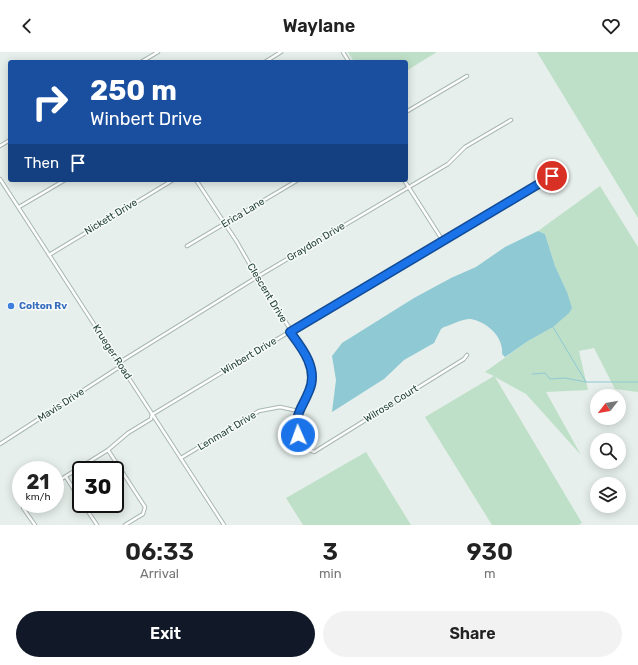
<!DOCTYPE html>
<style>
body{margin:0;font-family:Rubik,sans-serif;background:#f2f2f2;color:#222;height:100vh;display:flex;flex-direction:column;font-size:15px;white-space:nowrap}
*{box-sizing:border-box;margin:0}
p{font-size:13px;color:#767676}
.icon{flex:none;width:22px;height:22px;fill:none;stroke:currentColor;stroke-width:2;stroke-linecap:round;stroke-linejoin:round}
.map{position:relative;height:473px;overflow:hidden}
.drawer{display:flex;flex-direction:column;background:#fff;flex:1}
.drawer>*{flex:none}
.guide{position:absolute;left:8px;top:8px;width:400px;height:122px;border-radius:4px;box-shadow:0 2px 10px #0003;background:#1a4fa0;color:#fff;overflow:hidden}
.needle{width:26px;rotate:239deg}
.buttons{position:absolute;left:590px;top:337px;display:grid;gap:8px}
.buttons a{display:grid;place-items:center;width:36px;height:36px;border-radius:50%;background:#fff;box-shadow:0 2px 10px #0003;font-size:20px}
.speed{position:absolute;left:12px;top:409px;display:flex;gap:8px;font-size:20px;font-weight:700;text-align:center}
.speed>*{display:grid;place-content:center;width:52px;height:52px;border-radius:50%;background:#fff;box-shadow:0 2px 10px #0003;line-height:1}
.speed small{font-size:10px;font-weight:400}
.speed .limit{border:2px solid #111;border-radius:6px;background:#fff;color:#111}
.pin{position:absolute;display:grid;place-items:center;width:34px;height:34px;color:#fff;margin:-17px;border:2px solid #fff;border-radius:50%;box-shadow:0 1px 4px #0007}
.me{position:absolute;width:44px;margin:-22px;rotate:358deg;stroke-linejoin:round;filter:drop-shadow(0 0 3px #0008)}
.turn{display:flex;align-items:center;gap:14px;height:84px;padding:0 16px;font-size:18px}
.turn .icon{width:52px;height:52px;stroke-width:2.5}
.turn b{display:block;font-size:28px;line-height:34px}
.then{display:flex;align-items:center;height:38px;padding:0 16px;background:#0003;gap:8px;font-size:15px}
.eta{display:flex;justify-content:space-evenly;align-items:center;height:68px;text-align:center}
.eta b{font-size:24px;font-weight:600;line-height:28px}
.button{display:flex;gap:8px;margin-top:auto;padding:8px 16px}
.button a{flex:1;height:46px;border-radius:24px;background:#111827;color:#fff;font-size:16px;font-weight:600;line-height:46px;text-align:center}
.button a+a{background:#f2f2f2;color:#222}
header{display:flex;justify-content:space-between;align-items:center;height:52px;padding:0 16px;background:#fff;font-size:18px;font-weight:600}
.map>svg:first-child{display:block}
.green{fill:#bfe0c8}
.water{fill:#8ec9d4}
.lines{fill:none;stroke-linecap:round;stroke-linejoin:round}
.stream{stroke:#8ec9d4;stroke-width:1}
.minor-casing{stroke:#a8b8b2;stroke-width:4.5}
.minor{stroke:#fff;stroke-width:2.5}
.route-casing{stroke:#114b97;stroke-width:10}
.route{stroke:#1a73e8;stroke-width:7}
.shop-dot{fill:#3f7fe0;stroke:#f7fbf9;stroke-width:1.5}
.labels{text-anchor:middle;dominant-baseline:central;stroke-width:3;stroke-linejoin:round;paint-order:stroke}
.street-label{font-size:10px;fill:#24423a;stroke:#f7fbf9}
.shop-label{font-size:10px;font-weight:bold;fill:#366cbe;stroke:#f7fbf9;text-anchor:start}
</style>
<header><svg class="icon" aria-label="back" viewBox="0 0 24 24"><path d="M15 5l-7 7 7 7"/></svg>Waylane<svg class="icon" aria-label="heart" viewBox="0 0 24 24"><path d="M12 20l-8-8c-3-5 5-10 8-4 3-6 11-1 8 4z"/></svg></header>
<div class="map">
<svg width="638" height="473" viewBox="0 0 638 473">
<rect width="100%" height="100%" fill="#e6efeb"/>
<g class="green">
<polygon points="348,0 437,0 406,19 406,10 354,10"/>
<polygon points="537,0 638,0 638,166"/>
<polygon points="600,134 638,195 638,340 615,337 594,296 579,299 588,338 546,340 581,403 526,342 495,325 582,471 578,473 492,473 425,365 494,324 485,320 528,289 553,275 567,240 555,214 545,182 538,179"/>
<polygon points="366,400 411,473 303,473 286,446"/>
</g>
<path class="water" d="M538,179L545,182L555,214L567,240L572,256L569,261L553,275L528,289L505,305L502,302C504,285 487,270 471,267C464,266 451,273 444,275L441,277L434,291L404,308L384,327L332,360L336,328L332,304L342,291L414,246L451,226L476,215L505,195Z"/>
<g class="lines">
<g class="stream">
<polyline points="553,275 586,330"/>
<polyline points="532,322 545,321 550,327 565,326 586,330 638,330"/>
</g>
<defs>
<g id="minor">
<polyline points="343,0 349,10"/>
<polyline points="141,10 158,0"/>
<polyline points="265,10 281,0"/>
<polyline points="406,60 467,24"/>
<polyline points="0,94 10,88"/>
<polyline points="0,127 224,473"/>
<polyline points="196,128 237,190 257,225 306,302 311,317 311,331 310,338 303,354 298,359 297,371 299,383 307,397 314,400 464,307 467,303"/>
<polyline points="404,128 443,189"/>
<polyline points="19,155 65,128"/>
<polyline points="187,194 298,128"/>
<polyline points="49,203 173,128"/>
<polyline points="120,310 257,225 448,112 465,95 511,68"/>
<polyline points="153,362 319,262 552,124"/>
<polyline points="0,392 121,314"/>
<polyline points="108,398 145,455 143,462 125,473"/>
<polyline points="181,406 259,359 280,355 298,359"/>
<polyline points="66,425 81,449"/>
<polyline points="55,431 108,398 128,381 151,367 152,362"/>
<polyline points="25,452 23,456 35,473"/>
<polyline points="83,452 97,473"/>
</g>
</defs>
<use href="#minor" class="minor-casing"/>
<use href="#minor" class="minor"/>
</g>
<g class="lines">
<defs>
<path id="route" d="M298,383C295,359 301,359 309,339C319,317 302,296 290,280L552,124"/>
</defs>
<use href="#route" class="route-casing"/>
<use href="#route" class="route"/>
</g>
<circle class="shop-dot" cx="11" cy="254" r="4"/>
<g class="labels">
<g class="street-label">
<text transform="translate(243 161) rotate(-31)">Erica Lane</text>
<text transform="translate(111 165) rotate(-31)">Nickett Drive</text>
<text transform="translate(316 190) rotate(-31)">Graydon Drive</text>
<text transform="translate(267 241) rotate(59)">Clescent Drive</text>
<text transform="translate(112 300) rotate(57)">Krueger Road</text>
<text transform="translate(249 304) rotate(-31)">Winbert Drive</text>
<text transform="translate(391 352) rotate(-32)">Wilrose Court</text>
<text transform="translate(61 353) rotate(-33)">Mavis Drive</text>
<text transform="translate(227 379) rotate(-31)">Lenmart Drive</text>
</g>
<g class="shop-label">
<text x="19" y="254">Colton Rv</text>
</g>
</g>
</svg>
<div class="buttons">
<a><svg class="needle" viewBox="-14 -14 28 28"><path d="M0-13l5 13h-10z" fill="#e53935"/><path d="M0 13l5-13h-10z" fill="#767676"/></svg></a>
<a><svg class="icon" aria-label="search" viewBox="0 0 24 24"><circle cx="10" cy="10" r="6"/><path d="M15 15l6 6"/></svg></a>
<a><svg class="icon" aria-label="layers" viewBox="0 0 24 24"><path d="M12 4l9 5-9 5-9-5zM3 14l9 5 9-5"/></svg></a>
</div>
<div class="speed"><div>21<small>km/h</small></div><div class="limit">30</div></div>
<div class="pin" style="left:552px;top:124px;background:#d93025"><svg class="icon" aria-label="arrive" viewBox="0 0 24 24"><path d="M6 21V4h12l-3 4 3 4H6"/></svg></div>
<svg class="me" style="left:298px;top:383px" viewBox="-20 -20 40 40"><circle r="17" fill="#1a73e8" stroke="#fff" stroke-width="3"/><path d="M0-11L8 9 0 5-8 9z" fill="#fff"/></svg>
<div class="guide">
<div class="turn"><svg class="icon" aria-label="right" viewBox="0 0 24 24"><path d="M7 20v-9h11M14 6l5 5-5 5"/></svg><div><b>250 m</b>Winbert Drive</div></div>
<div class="then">Then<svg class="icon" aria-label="arrive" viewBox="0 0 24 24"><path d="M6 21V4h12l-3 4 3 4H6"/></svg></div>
</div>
</div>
<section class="drawer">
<div class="eta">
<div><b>06:33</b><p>Arrival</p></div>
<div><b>3</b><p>min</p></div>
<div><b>930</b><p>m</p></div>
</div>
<div class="button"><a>Exit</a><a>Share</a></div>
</section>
